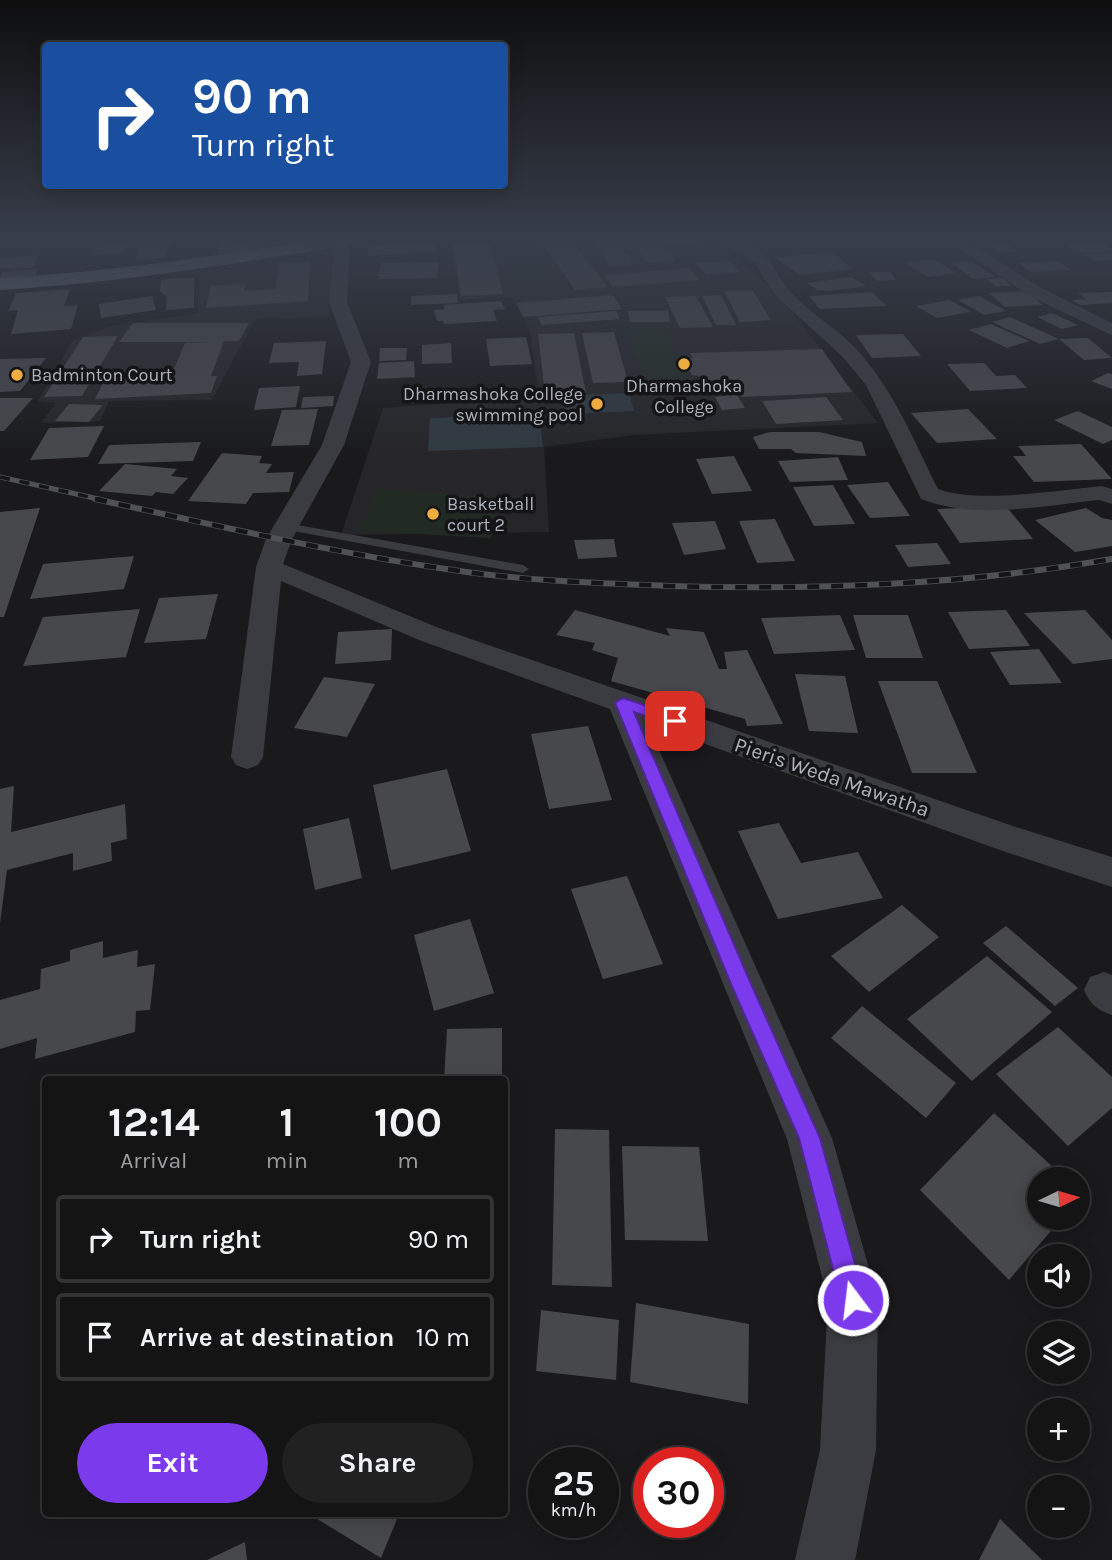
<!DOCTYPE html>
<meta charset="utf-8">
<style>
body{margin:0;font-family:Karla,sans-serif;background:#212122;color:#f1f3f6;height:100vh;display:flex;flex-direction:column;font-size:26px;white-space:nowrap}
*{box-sizing:border-box;margin:0}
p{font-size:23px;color:#9d9ea0}
.icon{flex:none;width:38px;height:38px;fill:none;stroke:currentColor;stroke-width:2;stroke-linecap:round;stroke-linejoin:round}
.map{position:relative;flex:1;overflow:hidden}
.details{position:absolute;left:42px;top:1076px;width:466px;height:441px;display:flex;flex-direction:column;background:#141415;border-radius:7px;box-shadow:0 4px 18px #0003,0 0 0 2px #333334}
.details>*{flex:none}
.guide{position:absolute;left:42px;top:42px;width:466px;height:147px;border-radius:7px;box-shadow:0 4px 18px #0003,0 0 0 2px #333334;background:#1a4fa0;color:#fff;overflow:hidden}
.needle{width:46px;rotate:85deg}
.controls{position:absolute;left:1027px;top:1167px;display:grid;gap:14px}
.controls a{display:grid;place-items:center;width:63px;height:63px;border-radius:50%;background:#141415;box-shadow:0 4px 18px #0003,0 0 0 2px #333334;font-size:35px}
.speed{position:absolute;left:528px;top:1447px;display:flex;gap:14px;font-size:35px;font-weight:700;text-align:center}
.speed>*{display:grid;place-content:center;width:91px;height:91px;border-radius:50%;background:#141415;box-shadow:0 4px 18px #0003,0 0 0 2px #333334;line-height:1}
.speed small{font-size:18px;font-weight:400}
.speed .limit{border:10px solid #d22;background:#fff;color:#111}
.pin{position:absolute;display:grid;place-items:center;width:60px;height:60px;color:#fff;margin:-30px;border-radius:14px;box-shadow:0 4px 10px #0006}
.me{position:absolute;width:77px;margin:-38px;rotate:345deg;stroke-linejoin:round;filter:drop-shadow(0 0 5px #0008)}
.turn{display:flex;align-items:center;gap:24px;height:147px;padding:0 35px;font-size:32px}
.turn .icon{width:91px;height:91px;stroke-width:2.5}
.turn b{display:block;font-size:49px;line-height:60px}
.eta{display:flex;justify-content:space-evenly;align-items:center;height:119px;text-align:center}
.eta b{font-size:42px;font-weight:700;line-height:49px}
.button{display:flex;gap:14px;margin-top:auto;padding:14px 35px}
.button a{flex:1;height:80px;border-radius:42px;background:#7c3aed;color:#fff;font-size:28px;font-weight:700;line-height:80px;text-align:center}
.button a+a{background:#212122;color:#f1f3f6}
ul{padding:0;list-style:none}
li{display:flex;align-items:center;gap:21px;height:88px;margin:0 14px 10px;padding:0 21px;border:4px solid #333334;border-radius:7px}
li div{flex:1}
li b{display:block;font-size:26px}
li em{font-style:normal}
.map>svg:first-child{display:block}
.built{fill:#262629}
.green{fill:#222b23}
.water{fill:#303a41}
.building{fill:#47484c}
.lines{fill:none;stroke-linecap:round;stroke-linejoin:round}
.lane{fill:#3b3c41;fill-rule:evenodd}
.street{fill:#3b3c41;fill-rule:evenodd}
.highway{fill:#676b72;fill-rule:evenodd}
.rail-far1-casing{stroke:#4e5156;stroke-width:5}
.rail-casing{stroke:#4e5156;stroke-width:6}
.rail-far1{stroke:#151517;stroke-width:3.5;stroke-dasharray:10;stroke-linecap:butt}
.rail{stroke:#151517;stroke-width:4.5;stroke-dasharray:12;stroke-linecap:butt}
.route{fill:#7c3aed;stroke:#51269a;stroke-width:2}
.poi-dot{fill:#eead40;stroke:#151517;stroke-width:2.5}
.labels{text-anchor:middle;dominant-baseline:central;stroke-width:7;stroke-linejoin:round;paint-order:stroke}
.far-poi-label{font-size:18px;fill:#adb2bc;stroke:#151517;text-anchor:start}
.street-label{font-size:21px;fill:#adb2bc;stroke:#151517}
</style>
<div class="map">
<svg width="1112" height="1560" viewBox="0 0 1112 1560">
<rect width="100%" height="100%" fill="#1a1a1c"/>
<g class="built">
<polygon points="450,240 706,240 737,258 778,294 878,423 634,435 544,447 549,532 341,535 383,408 539,397 530,331 512,297 460,300"/>
<polygon points="334,259 329,317 255,319 212,400 109,401 100,421 41,423 56,403 38,401 72,341 111,326 198,313 200,271 249,263"/>
</g>
<g class="green">
<polygon points="538,242 556,275 511,279 495,245"/>
<polygon points="664,328 692,382 649,385 625,330"/>
<polygon points="378,490 502,497 491,538 360,531"/>
</g>
<g class="water">
<polygon points="629,393 634,411 565,414 561,396"/>
<polygon points="539,414 543,447 428,451 430,418"/>
</g>
<g class="building">
<polygon points="145,240 173,240 165,258 136,259"/>
<polygon points="218,240 230,240 229,245 246,243 251,251 219,256"/>
<polygon points="540,240 571,240 608,287 575,290"/>
<polygon points="592,240 658,240 675,261 647,263 637,248 621,249 634,264 610,267"/>
<polygon points="660,240 702,240 705,243 665,246"/>
<polygon points="99,242 134,242 120,254 93,255"/>
<polygon points="435,242 437,252 368,256 367,246"/>
<polygon points="1006,243 1018,252 1001,253 989,244"/>
<polygon points="490,244 503,294 461,296 453,245"/>
<polygon points="1105,244 1112,251 1076,252 1067,245"/>
<polygon points="830,252 854,269 799,275 776,258"/>
<polygon points="1112,253 1112,260 1094,261 1085,254"/>
<polygon points="37,255 35,265 31,268 0,269 0,259"/>
<polygon points="933,259 957,273 928,277 905,263"/>
<polygon points="729,261 740,272 706,274 696,263"/>
<polygon points="971,261 995,277 973,279 950,262"/>
<polygon points="1058,261 1071,270 1030,272 1019,263"/>
<polygon points="310,262 308,301 206,308 211,286 245,284 244,291 276,289 279,264"/>
<polygon points="439,262 437,278 378,279 381,263"/>
<polygon points="689,268 699,280 613,287 605,275"/>
<polygon points="37,269 35,277 0,280 2,272"/>
<polygon points="870,272 890,272 896,280 876,281"/>
<polygon points="194,277 194,308 166,310 167,297 160,291 161,280"/>
<polygon points="851,277 867,286 829,291 818,290 807,283"/>
<polygon points="1003,278 1011,286 995,286 986,279"/>
<polygon points="70,289 64,306 78,305 71,329 11,334 18,310 8,311 16,293"/>
<polygon points="724,291 753,291 771,320 740,322"/>
<polygon points="1026,291 1043,305 1005,307 989,293"/>
<polygon points="872,292 886,306 820,309 809,296"/>
<polygon points="1112,292 1112,303 1080,305 1072,300 1086,299 1078,293"/>
<polygon points="457,294 458,303 411,305 411,296"/>
<polygon points="613,295 622,309 523,317 517,303"/>
<polygon points="721,295 736,325 716,325 702,296"/>
<polygon points="152,296 156,310 101,318 99,304"/>
<polygon points="696,296 713,327 680,328 665,297"/>
<polygon points="979,296 1006,311 984,315 958,300"/>
<polygon points="950,300 971,312 937,318 916,306"/>
<polygon points="501,301 505,309 493,310 497,321 444,324 443,321 437,321 434,310 445,309 443,305"/>
<polygon points="616,311 620,319 542,325 538,317"/>
<polygon points="628,311 668,311 670,322 630,322"/>
<polygon points="1052,313 1078,325 1062,329 1037,317"/>
<polygon points="1010,317 1059,339 1088,338 1112,358 1084,360 1059,339 1040,344 992,322"/>
<polygon points="133,323 249,323 239,341 224,341 211,376 217,376 211,393 95,399 105,379 171,376 185,343 213,342 119,342"/>
<polygon points="991,324 1029,341 1007,348 969,330"/>
<polygon points="614,332 628,382 593,383 582,333"/>
<polygon points="574,333 586,393 545,394 538,334"/>
<polygon points="903,334 921,356 872,358 856,335"/>
<polygon points="118,336 82,396 44,397 83,337"/>
<polygon points="526,337 532,364 490,366 486,339"/>
<polygon points="326,341 322,374 297,376 299,362 269,363 274,343"/>
<polygon points="451,343 452,363 422,364 422,345"/>
<polygon points="380,348 407,348 406,360 379,361"/>
<polygon points="822,349 852,392 743,397 737,395 745,408 722,410 715,397 730,395 715,395 700,376 692,375 683,359 693,358 690,353"/>
<polygon points="46,358 20,391 0,392 0,359"/>
<polygon points="414,361 415,377 377,379 379,363"/>
<polygon points="984,363 996,376 1015,375 1027,388 970,391 947,364"/>
<polygon points="1108,373 1112,374 1112,389 1091,381"/>
<polygon points="300,386 296,407 254,410 259,388"/>
<polygon points="334,396 333,406 301,408 303,397"/>
<polygon points="826,397 843,420 776,424 762,401"/>
<polygon points="0,398 33,398 4,431 0,431"/>
<polygon points="69,404 103,405 89,422 55,421"/>
<polygon points="318,409 309,445 271,446 282,410"/>
<polygon points="968,409 997,439 937,443 911,413"/>
<polygon points="1078,411 1112,427 1112,440 1103,444 1054,420"/>
<polygon points="104,426 88,457 30,460 49,428"/>
<polygon points="770,432 819,432 862,442 866,456 796,453 791,449 759,449 753,437"/>
<polygon points="201,442 193,461 98,464 109,445"/>
<polygon points="1081,444 1112,479 1034,482 1013,456 1026,456 1018,446"/>
<polygon points="222,453 262,456 259,463 272,464 266,473 294,472 289,492 253,493 246,504 188,501"/>
<polygon points="734,456 752,491 712,494 696,459"/>
<polygon points="838,457 848,480 790,482 778,461"/>
<polygon points="125,464 177,469 171,476 188,478 173,494 156,492 152,496 99,491"/>
<polygon points="888,482 910,516 870,518 847,485"/>
<polygon points="833,485 855,524 814,526 793,487"/>
<polygon points="1006,506 1033,539 960,543 937,509"/>
<polygon points="40,508 4,617 0,617 0,512"/>
<polygon points="1086,508 1102,518 1112,520 1112,546 1075,552 1035,520"/>
<polygon points="775,519 795,561 757,563 739,521"/>
<polygon points="715,521 726,549 684,555 672,523"/>
<polygon points="614,539 617,557 578,559 574,540"/>
<polygon points="937,543 951,564 908,567 895,545"/>
<polygon points="134,556 124,589 30,599 43,564"/>
<polygon points="218,594 206,639 144,643 159,598"/>
<polygon points="140,609 126,657 23,666 43,617"/>
<polygon points="575,610 670,636 666,628 704,632 719,669 727,669 724,652 747,650 783,724 747,726 745,719 611,681 618,658 592,650 595,643 556,635"/>
<polygon points="1006,610 1030,646 969,649 948,612"/>
<polygon points="1085,610 1112,640 1112,659 1073,664 1024,613"/>
<polygon points="840,615 855,650 774,654 761,618"/>
<polygon points="853,615 908,615 923,658 866,658"/>
<polygon points="392,629 391,660 335,664 338,632"/>
<polygon points="1039,649 1062,683 1010,685 990,652"/>
<polygon points="795,674 845,676 858,733 809,731"/>
<polygon points="324,677 375,684 347,737 294,728"/>
<polygon points="878,681 937,681 977,773 912,773"/>
<polygon points="588,726 612,800 549,809 531,734"/>
<polygon points="447,769 471,851 391,870 373,785"/>
<polygon points="14,786 11,832 125,804 127,839 111,843 112,861 73,871 73,853 7,870 0,923 0,789"/>
<polygon points="349,818 362,878 315,890 303,829"/>
<polygon points="779,823 801,863 858,852 883,898 778,919 738,831"/>
<polygon points="627,876 663,964 603,979 571,889"/>
<polygon points="902,905 939,937 869,992 831,956"/>
<polygon points="470,919 494,993 434,1011 414,935"/>
<polygon points="1006,926 1078,988 1055,1006 983,943"/>
<polygon points="103,941 103,958 138,950 137,967 155,964 150,1010 136,1011 135,1032 35,1059 37,1038 0,1049 0,1000 40,989 41,969 70,961 70,950"/>
<polygon points="987,956 1052,1012 972,1081 907,1019"/>
<polygon points="862,1006 956,1083 926,1118 831,1038"/>
<polygon points="1058,1027 1112,1077 1112,1108 1068,1146 996,1074"/>
<polygon points="502,1028 502,1080 444,1080 447,1029"/>
<polygon points="994,1113 1067,1180 1040,1180 1040,1218 1062,1218 1009,1280 920,1190"/>
<polygon points="555,1129 609,1130 612,1287 552,1285"/>
<polygon points="622,1146 699,1147 708,1241 625,1240"/>
<polygon points="636,1303 749,1324 748,1404 630,1382"/>
<polygon points="541,1310 619,1320 616,1380 536,1371"/>
<polygon points="309,1514 399,1514 381,1558"/>
<polygon points="1000,1519 1042,1560 979,1560"/>
<polygon points="245,1542 247,1560 207,1560"/>
</g>
<g class="lines">
<polygon class="lane" points="286,523 523,565 529,569 523,573 282,529 282,525"/>
<g class="street">
<polygon points="335,240 350,240 347,302 371,362 344,445 292,539 283,564 439,628 1019,828 1112,857 1112,887 1000,850 647,723 832,1138 878,1300 876,1450 855,1560 795,1560 820,1450 828,1300 787,1139 610,709 419,640 281,581 263,757 258,765 247,769 236,765 231,757 256,567 266,539 322,445 351,362 329,302"/>
<path d="M721,240C766,240 765,259 789,290C808,313 838,328 858,351C894,391 914,441 938,489C979,504 1058,490 1102,486L1112,489V504L1099,500C1042,506 976,520 921,499L866,385L842,356L776,296L755,263Z"/>
<polygon points="947,240 965,240 1043,289 1112,323 1112,335 1031,297"/>
<path d="M1104,972L1112,975V1015C1097,1010 1091,1005 1084,990L1090,977Z"/>
</g>
<path class="highway" d="M315,240H358L349,245C233,264 118,283 0,290V278C106,272 210,257 315,240Z"/>
<defs>
<polyline id="rail-far1" points="0,477 103,500"/>
<path id="rail" d="M95,499C214,525 333,553 453,570C525,581 597,583 669,586C818,590 965,585 1112,559"/>
</defs>
<use href="#rail-far1" class="rail-far1-casing"/>
<use href="#rail" class="rail-casing"/>
<use href="#rail-far1" class="rail-far1"/>
<use href="#rail" class="rail"/>
</g>
<linearGradient id="sky" x2="0" y2="1"><stop stop-color="#0e0e0f"/><stop offset="0.52" stop-color="#383e4b"/><stop offset="1" stop-color="#383e4b" stop-opacity="0"/></linearGradient>
<rect width="1112" height="459" fill="url(#sky)"/>
<polygon class="route" points="623,698 680,717 682,721 675,726 634,712 751,984 820,1138 865,1300 862,1308 853,1312 844,1308 841,1300 799,1138 731,984 615,703"/>
<g class="poi-dot">
<circle cx="684" cy="364" r="7"/>
<circle cx="17" cy="375" r="7"/>
<circle cx="597" cy="404" r="7"/>
<circle cx="433" cy="514" r="7"/>
</g>
<g class="labels">
<g class="far-poi-label">
<text x="31" y="375">Badminton Court</text>
<text x="684" y="386" text-anchor="middle">Dharmashoka<tspan x="684" dy="21">College</tspan></text>
<text x="583" y="394" text-anchor="end">Dharmashoka College<tspan x="583" dy="21">swimming pool</tspan></text>
<text x="447" y="504">Basketball<tspan x="447" dy="21">court 2</tspan></text>
</g>
<g class="street-label">
<text transform="translate(832 777) rotate(19)">Pieris Weda Mawatha</text>
</g>
</g>
</svg>
<div class="controls">
<a><svg class="needle" viewBox="-14 -14 28 28"><path d="M0-13l5 13h-10z" fill="#e53935"/><path d="M0 13l5-13h-10z" fill="#9d9ea0"/></svg></a>
<a><svg class="icon" aria-label="sound" viewBox="0 0 24 24"><path d="M4 9h4l5-4v14l-5-4H4zM17 9q2 3 0 6"/></svg></a>
<a><svg class="icon" aria-label="layers" viewBox="0 0 24 24"><path d="M12 4l9 5-9 5-9-5zM3 14l9 5 9-5"/></svg></a>
<a>+</a>
<a>−</a>
</div>
<div class="speed"><div>25<small>km/h</small></div><div class="limit">30</div></div>
<div class="pin" style="left:675px;top:721px;background:#d93025"><svg class="icon" aria-label="arrive" viewBox="0 0 24 24"><path d="M6 21V4h12l-3 4 3 4H6"/></svg></div>
<svg class="me" style="left:853px;top:1300px" viewBox="-20 -20 40 40"><circle r="17" fill="#7c3aed" stroke="#fff" stroke-width="3"/><path d="M0-11L8 9 0 5-8 9z" fill="#fff"/></svg>
<div class="guide">
<div class="turn"><svg class="icon" aria-label="right" viewBox="0 0 24 24"><path d="M7 20v-9h11M14 6l5 5-5 5"/></svg><div><b>90 m</b>Turn right</div></div>
</div>
<section class="details">
<div class="eta">
<div><b>12:14</b><p>Arrival</p></div>
<div><b>1</b><p>min</p></div>
<div><b>100</b><p>m</p></div>
</div>
<ul>
<li><svg class="icon" aria-label="right" viewBox="0 0 24 24"><path d="M7 20v-9h11M14 6l5 5-5 5"/></svg><div><b>Turn right</b></div><em>90 m</em></li>
<li><svg class="icon" aria-label="arrive" viewBox="0 0 24 24"><path d="M6 21V4h12l-3 4 3 4H6"/></svg><div><b>Arrive at destination</b></div><em>10 m</em></li>
</ul>
<div class="button"><a>Exit</a><a>Share</a></div>
</section>
</div>
